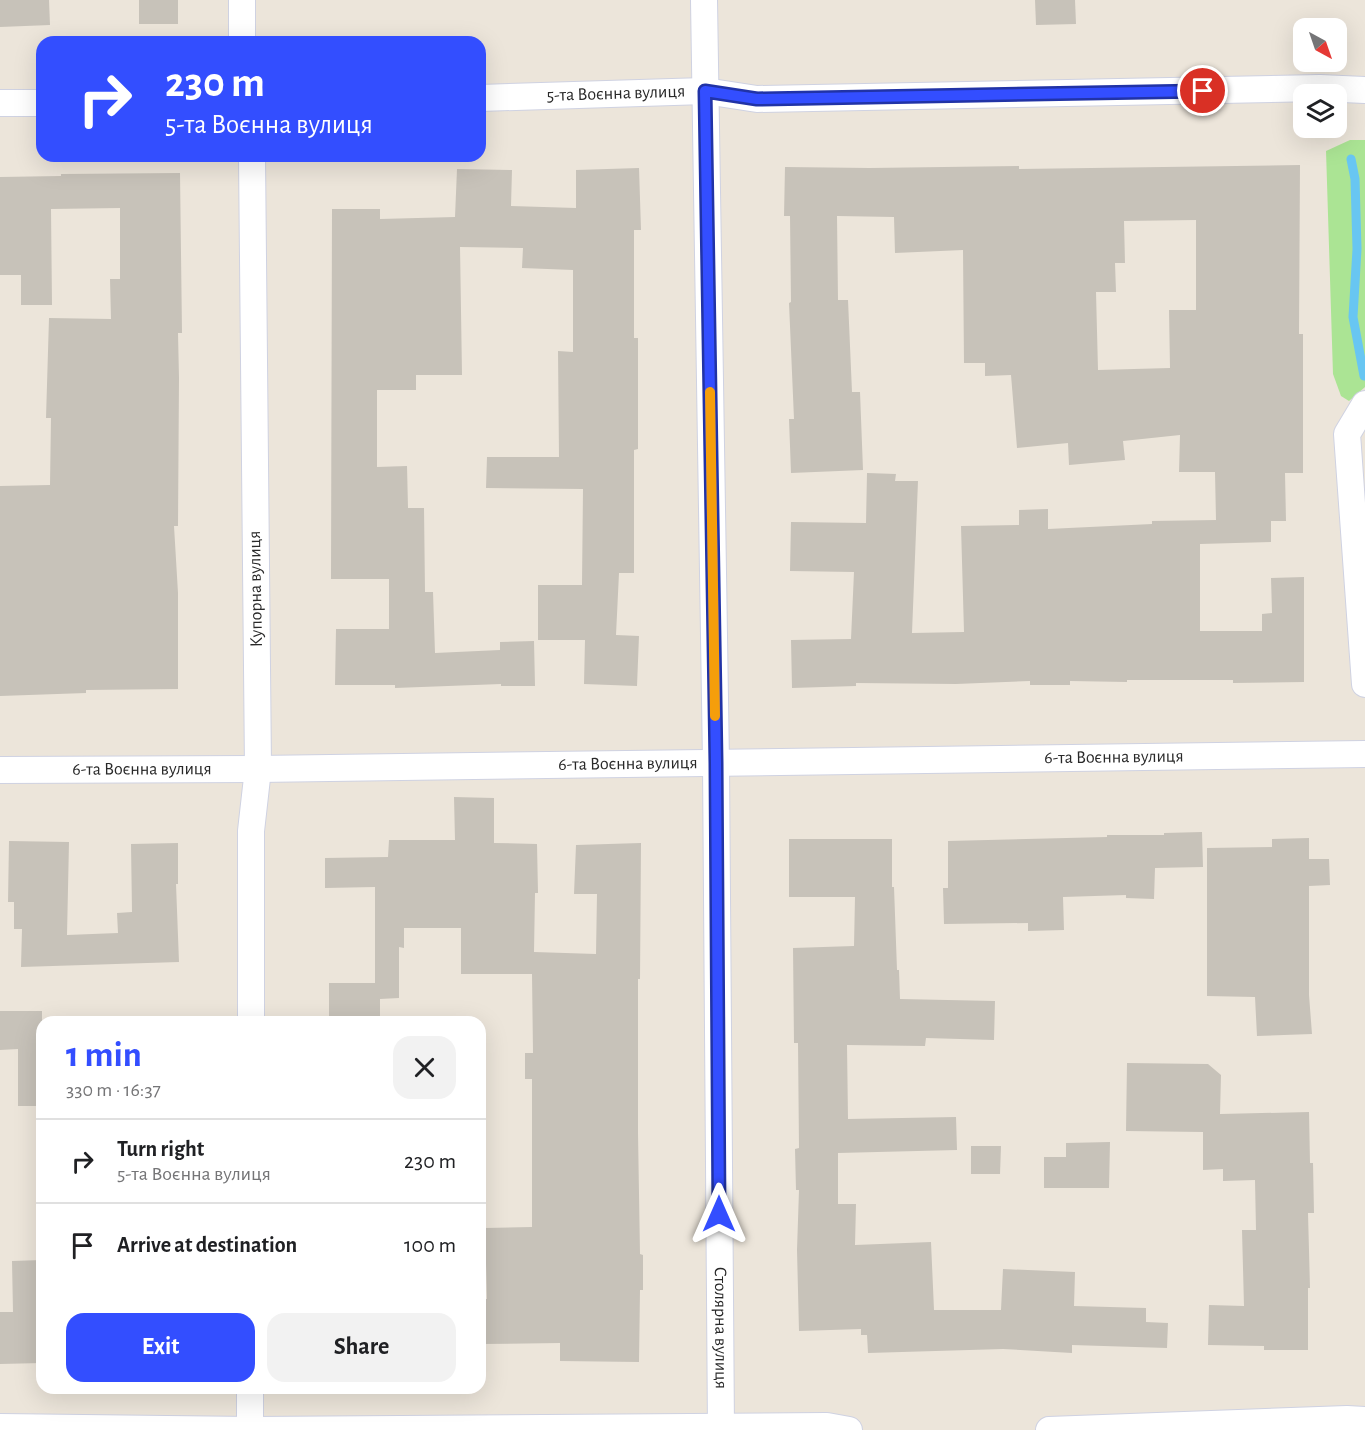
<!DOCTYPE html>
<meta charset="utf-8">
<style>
body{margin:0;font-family:"Alegreya Sans",sans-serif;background:#f2f2f2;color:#202124;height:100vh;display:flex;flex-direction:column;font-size:22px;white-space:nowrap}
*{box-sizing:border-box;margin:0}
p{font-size:20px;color:#757577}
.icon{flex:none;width:33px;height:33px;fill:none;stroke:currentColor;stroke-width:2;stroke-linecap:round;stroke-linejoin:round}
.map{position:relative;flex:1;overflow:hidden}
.side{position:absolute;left:36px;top:1016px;width:450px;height:378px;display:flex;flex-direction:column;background:#fff;border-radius:18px;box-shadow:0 6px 24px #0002}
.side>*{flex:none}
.hud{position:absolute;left:36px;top:36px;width:450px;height:126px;border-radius:18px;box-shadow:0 6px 24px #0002;background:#334eff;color:#fff;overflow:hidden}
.needle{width:39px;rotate:140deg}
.fabs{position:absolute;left:1293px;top:18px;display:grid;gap:12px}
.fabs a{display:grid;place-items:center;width:54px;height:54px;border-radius:12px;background:#fff;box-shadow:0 6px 24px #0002;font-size:30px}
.pin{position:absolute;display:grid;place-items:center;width:51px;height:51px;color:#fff;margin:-26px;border:3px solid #fff;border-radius:50%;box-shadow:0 2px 6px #0007}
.me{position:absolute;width:66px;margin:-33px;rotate:0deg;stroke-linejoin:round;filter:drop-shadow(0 0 4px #0008)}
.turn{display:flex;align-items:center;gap:21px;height:126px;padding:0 30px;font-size:27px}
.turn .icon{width:78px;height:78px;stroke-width:2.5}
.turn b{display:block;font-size:42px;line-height:51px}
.round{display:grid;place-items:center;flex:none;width:63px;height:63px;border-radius:18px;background:#f2f2f2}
.head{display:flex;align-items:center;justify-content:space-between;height:102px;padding:0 30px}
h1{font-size:36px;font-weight:700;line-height:45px;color:#334eff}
.button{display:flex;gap:12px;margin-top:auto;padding:12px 30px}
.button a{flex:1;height:69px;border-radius:18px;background:#334eff;color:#fff;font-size:24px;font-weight:700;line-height:69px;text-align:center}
.button a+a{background:#f2f2f2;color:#202124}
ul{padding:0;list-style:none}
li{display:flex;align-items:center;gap:18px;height:84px;padding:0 30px;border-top:2px solid #e0e0e0}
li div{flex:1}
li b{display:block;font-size:22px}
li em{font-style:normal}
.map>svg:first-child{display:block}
.green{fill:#abe494}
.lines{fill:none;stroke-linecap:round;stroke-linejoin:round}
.stream{stroke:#68c6f2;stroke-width:9}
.building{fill:#c7c2b9;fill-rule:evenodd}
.minor-casing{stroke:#cfd2e2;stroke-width:28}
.minor{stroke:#fff;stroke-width:26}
.route-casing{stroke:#2133a6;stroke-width:15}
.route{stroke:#334eff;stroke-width:10}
.slow{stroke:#f59e0b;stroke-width:10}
.labels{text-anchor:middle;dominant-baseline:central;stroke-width:4.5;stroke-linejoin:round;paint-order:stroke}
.street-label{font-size:18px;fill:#292929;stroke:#fff}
</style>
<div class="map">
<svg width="1365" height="1430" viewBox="0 0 1365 1430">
<rect width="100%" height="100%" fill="#ece5da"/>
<polygon class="green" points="1350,140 1365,140 1365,387 1349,401 1341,396 1333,374 1326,151"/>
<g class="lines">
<polyline class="stream" points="1351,159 1355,179 1357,249 1353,317 1364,376"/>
</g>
<g class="building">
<polygon points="0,0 49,0 50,25 0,27"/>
<rect x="139" y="0" width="39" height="24"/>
<polygon points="1035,0 1075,0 1076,24 1036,25"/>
<path d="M1300,165L1299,334H1303V473H1285L1286,521H1271V542L1200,544V631H1262V614L1272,613L1271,578L1304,577V682L1233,683V680H1127V682L1070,681V685H1030V681L956,684L856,683V686L792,688L791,640L851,639L854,572L790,571L791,522L866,523L867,473L896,474L895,481H918L912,633L964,632L961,526L1019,525V510L1048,509V529L1152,524V521L1216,520L1215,472H1179L1180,435L1123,441L1125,460L1069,465L1068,443L1017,448L1011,375L985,376V363H964L963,250L895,253L894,217L837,216L838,300H848L852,392H860L863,470L791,473L789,419H794L789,303L791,302L790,216H784L785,167L870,168L1019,166V169ZM1196,220V310H1169L1170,368L1098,370L1096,292H1116L1115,263H1125L1124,221Z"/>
<polygon points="639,168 641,230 634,230 634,338 638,338 638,449 634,450 634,573 619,573 616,635 639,636 637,686 584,684 585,640 538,640 538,585 582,585 583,489 486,488 487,457 559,457 558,351 573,352 573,270 522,268 523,248 460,247 462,375 416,375 416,390 377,390 377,467 407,466 408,508 424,508 425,592 433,592 435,653 500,650 500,642 534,641 535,686 501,686 501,684 395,688 395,685 335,685 336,629 389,629 389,579 331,579 332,209 380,209 380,219 455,217 457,169 512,170 511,206 576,208 576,170"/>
<polygon points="180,173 182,333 178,333 179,378 178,526 174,526 178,593 178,689 86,690 86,693 0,696 0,486 50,485 51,418 46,418 49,318 111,319 110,279 120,279 120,208 51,209 52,305 21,305 21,275 0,275 0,177 61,176 61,174"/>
<polygon points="454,797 494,798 494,843 537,844 538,893 535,893 534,952 596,954 597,894 574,894 576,845 641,843 640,979 638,979 638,1133 640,1254 643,1255 643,1290 640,1290 639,1362 560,1361 560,1343 480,1344 480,1299 487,1299 485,1228 532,1227 532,1079 525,1079 525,1053 533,1053 532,974 461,974 461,928 404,928 404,948 399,947 399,998 380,999 380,1022 329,1022 329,983 375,983 375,887 325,888 325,858 388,857 389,840 455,840"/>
<polygon points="1202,832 1203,867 1155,868 1154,899 1126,898 1126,895 1063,897 1064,930 1028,931 1028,923 944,924 943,888 948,888 948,841 1107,837 1107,835 1164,835 1164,833"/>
<polygon points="1309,838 1309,859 1329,859 1330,885 1309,886 1309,995 1312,1034 1257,1036 1255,997 1207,996 1207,848 1272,847 1272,839"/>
<polygon points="789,839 892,839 892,887 894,887 897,970 899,970 900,999 995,1001 994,1040 926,1038 925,1046 847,1045 848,1119 956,1117 957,1150 838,1153 838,1204 856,1204 855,1245 931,1242 934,1310 1001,1310 1003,1269 1075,1272 1074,1306 1146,1308 1146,1322 1168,1323 1167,1348 1072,1345 1072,1353 1003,1349 868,1353 867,1335 861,1335 861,1329 799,1331 797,1250 799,1190 796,1190 795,1149 799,1148 798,1043 794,1043 793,948 854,946 855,897 789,897"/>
<polygon points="9,841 69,842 67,935 118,933 117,913 132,912 131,844 178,843 178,884 176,884 179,962 21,967 22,929 14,929 14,902 8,902"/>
<polygon points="0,1011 42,1011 42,1106 18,1106 18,1049 0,1050"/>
<polygon points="1127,1063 1208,1064 1221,1075 1220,1114 1309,1112 1310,1163 1313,1163 1314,1213 1308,1213 1310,1288 1308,1288 1308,1350 1264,1350 1264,1346 1208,1345 1209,1305 1244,1306 1242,1230 1256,1230 1255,1180 1223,1181 1223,1169 1203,1170 1203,1132 1126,1131"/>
<polygon points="1110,1142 1109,1188 1044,1188 1044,1157 1066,1157 1066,1143"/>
<polygon points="971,1146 1001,1146 1000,1174 971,1174"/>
<polygon points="42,1260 42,1363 0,1364 0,1312 13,1312 12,1261"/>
</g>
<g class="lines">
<defs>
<g id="minor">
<path id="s1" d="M704,0L716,763L721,1430"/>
<polyline points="242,42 242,0"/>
<path id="s2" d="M480,98L705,91L757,99L1320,88L1365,90"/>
<polyline points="0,103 42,103"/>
<polyline points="1365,404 1347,434 1365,684"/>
<path id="s3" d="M0,770L258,769L1365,754"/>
<polyline points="251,1022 251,831 258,769 252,156"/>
<polyline points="0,1427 250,1430 827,1426 849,1430"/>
<polyline points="250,1430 250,1388"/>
<polyline points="1049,1430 1347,1419 1365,1420"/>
</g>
</defs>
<use href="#minor" class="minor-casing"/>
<use href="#minor" class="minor"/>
</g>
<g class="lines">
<defs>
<polyline id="route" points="719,1214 716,763 705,91 757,99 1203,91"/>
</defs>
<use href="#route" class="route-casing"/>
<use href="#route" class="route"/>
<polyline class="slow" points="710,392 715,716"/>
</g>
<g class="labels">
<g class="street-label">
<text stroke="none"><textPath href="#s2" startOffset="136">5-та Воєнна вулиця</textPath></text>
<text transform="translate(256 589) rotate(-91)">Купорна вулиця</text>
<text stroke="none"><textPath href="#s3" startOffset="1114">6-та Воєнна вулиця</textPath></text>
<text stroke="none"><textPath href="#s3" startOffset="628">6-та Воєнна вулиця</textPath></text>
<text stroke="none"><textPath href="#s3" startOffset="142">6-та Воєнна вулиця</textPath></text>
<text stroke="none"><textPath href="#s1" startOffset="1328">Столярна вулиця</textPath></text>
</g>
</g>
</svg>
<div class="fabs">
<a><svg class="needle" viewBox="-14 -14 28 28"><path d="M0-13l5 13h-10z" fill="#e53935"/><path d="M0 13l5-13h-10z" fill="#757577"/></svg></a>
<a><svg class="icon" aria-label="layers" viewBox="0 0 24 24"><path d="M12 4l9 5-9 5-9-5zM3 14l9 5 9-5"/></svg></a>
</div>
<div class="pin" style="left:1203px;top:91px;background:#d93025"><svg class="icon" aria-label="arrive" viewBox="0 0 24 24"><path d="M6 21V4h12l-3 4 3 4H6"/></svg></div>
<svg class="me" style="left:719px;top:1214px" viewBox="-20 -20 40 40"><path d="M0-17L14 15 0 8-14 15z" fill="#334eff" stroke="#fff" stroke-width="4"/></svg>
<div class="hud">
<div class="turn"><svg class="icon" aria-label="right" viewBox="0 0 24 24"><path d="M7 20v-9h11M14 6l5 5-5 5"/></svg><div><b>230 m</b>5-та Воєнна вулиця</div></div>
</div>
<section class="side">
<div class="head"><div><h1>1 min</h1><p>330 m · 16:37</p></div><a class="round"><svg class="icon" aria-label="close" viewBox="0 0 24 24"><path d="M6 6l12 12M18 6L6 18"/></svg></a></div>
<ul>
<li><svg class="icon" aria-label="right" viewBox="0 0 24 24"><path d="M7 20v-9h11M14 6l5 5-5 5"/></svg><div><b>Turn right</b><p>5-та Воєнна вулиця</p></div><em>230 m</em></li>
<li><svg class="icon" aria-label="arrive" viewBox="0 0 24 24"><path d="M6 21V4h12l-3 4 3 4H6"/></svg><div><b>Arrive at destination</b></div><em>100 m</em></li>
</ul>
<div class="button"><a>Exit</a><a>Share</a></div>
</section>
</div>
